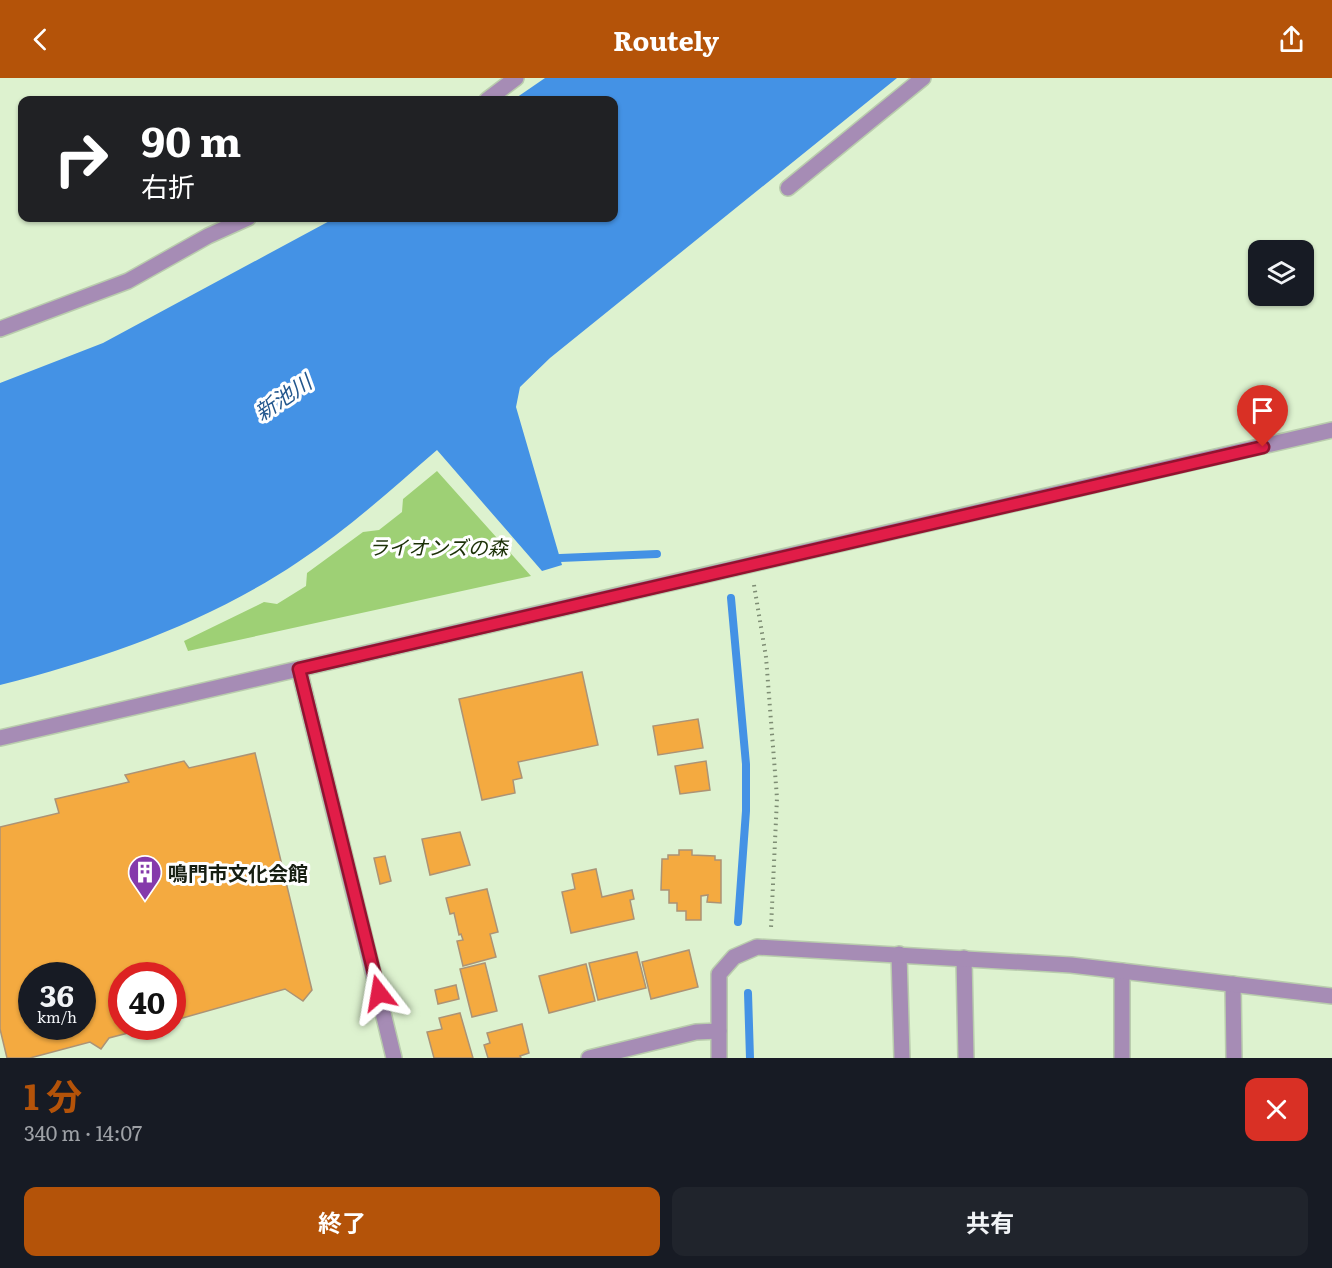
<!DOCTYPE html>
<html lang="ja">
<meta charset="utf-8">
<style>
body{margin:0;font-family:Literata,"Noto Sans JP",serif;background:#20242c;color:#f1f3f6;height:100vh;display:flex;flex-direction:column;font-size:22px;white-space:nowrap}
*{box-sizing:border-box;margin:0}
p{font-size:20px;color:#9ea1a6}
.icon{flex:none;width:33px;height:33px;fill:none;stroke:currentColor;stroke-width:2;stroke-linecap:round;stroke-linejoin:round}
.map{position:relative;height:980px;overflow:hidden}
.sheet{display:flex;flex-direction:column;background:#171b24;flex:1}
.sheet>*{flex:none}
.top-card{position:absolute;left:18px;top:18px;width:600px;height:126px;border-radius:12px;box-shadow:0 2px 4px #0004;background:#202124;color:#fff;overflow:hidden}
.fabs{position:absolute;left:1248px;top:162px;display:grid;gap:12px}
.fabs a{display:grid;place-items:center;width:66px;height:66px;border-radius:12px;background:#171b24;box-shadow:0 2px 4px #0004;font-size:30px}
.speed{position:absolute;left:18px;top:884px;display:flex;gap:12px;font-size:30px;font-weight:700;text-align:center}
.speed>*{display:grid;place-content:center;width:78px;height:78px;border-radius:50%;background:#171b24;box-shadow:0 2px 4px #0004;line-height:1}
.speed small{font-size:15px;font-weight:400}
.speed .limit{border:9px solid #d22;background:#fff;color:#111}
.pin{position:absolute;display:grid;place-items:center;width:51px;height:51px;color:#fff;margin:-62px -26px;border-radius:50% 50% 50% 0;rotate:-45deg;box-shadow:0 0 6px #0007}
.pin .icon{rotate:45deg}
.me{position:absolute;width:66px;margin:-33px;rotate:346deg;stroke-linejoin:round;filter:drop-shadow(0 0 4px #0008)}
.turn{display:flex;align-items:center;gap:21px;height:126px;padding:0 24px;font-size:27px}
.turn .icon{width:78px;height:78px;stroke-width:2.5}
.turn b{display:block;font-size:42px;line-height:51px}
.round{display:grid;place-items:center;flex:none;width:63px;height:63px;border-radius:12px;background:#20242c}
.overview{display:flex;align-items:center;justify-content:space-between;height:102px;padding:0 24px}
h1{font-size:36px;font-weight:700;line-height:45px;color:#b45309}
.button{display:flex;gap:12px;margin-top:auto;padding:12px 24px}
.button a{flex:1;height:69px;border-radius:12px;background:#b45309;color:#fff;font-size:24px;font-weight:700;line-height:69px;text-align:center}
.button a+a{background:#20242c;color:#f1f3f6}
header{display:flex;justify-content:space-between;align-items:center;height:78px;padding:0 24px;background:#b45309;color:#fff;font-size:27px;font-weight:700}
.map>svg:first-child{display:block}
.green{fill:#9ed075}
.water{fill:#4492e5}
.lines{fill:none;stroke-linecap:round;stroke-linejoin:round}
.stream{stroke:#4492e5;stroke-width:8}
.building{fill:#f4aa40;stroke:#ac9375;stroke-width:1.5;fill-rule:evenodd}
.minor-casing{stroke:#b9ccad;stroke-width:18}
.path{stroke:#7e8d74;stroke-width:4;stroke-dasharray:1.5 4.5;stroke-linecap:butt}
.minor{stroke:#a68cb5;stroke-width:15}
.route-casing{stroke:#92132f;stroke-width:15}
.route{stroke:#e11d48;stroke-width:10}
.labels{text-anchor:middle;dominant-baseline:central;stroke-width:6;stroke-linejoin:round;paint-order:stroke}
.park-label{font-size:20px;font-style:italic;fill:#1c3107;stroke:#fff}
.poi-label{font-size:20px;font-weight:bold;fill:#171f12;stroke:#fff;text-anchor:start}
.water-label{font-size:21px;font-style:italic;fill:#23578d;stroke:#fff}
</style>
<header><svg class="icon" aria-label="back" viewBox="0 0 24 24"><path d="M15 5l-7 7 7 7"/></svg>Routely<svg class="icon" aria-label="share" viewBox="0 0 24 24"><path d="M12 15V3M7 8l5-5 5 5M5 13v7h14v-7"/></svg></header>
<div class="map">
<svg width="1332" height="980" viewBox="0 0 1332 980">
<rect width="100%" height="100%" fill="#ddf2cf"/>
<polygon class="green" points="437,393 531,498 188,573 184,563 264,524 277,526 306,508 307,495 363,454 379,452 402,434 403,421"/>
<path class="water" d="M545,0H897L550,280L520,309L516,329L562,487L542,493L437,372C392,411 348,451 298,484C207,545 106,580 0,607V305L103,265L335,140H614V22H513Z"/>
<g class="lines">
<g class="stream">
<polyline points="560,480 657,476"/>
<polyline points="731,520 746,686 746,733 738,844"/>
<polyline points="748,915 750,980"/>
</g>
</g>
<g class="building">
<polygon points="582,594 598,667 518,684 522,700 513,702 515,715 482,722 459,621"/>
<polygon points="698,641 703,670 658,677 653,648"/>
<path d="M255,675L312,912L303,923L285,911L172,943V897H122V948H155L109,960L101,971L90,964L30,980H7L0,951V749L59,735L55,721L129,704L125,697L184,683L189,690ZM32,897H82V948H32Z"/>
<polygon points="706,683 710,712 680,716 675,688"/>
<polygon points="460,754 470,787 430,797 422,761"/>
<polygon points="679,772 692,772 692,777 715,778 715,782 721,782 721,825 707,824 708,817 701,818 701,842 686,842 686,833 677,833 677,825 669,825 669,812 661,812 662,781 668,781 668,777 679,777"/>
<polygon points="385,778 391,803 380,806 374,780"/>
<polygon points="596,791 602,819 632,812 634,821 630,822 634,841 571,855 562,814 575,811 572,796"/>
<polygon points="487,811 498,854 490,856 496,879 463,888 457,863 463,862 461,856 459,857 454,835 450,836 446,820"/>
<polygon points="689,872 698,909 651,921 642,884"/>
<polygon points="637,874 646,910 598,922 589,885"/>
<polygon points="485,885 497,933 472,939 460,891"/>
<polygon points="586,886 595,923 549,935 539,898"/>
<polygon points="456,907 459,921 438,926 435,912"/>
<polygon points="460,935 473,980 434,980 427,954 442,951 439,940"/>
<polygon points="522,946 529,975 520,978 521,980 488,980 484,967 490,965 487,955"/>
</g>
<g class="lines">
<defs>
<g id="minor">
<polyline points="487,22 516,0"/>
<polyline points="788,110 923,0"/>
<polyline points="0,251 128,203 208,158 248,140"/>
<polyline points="299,591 394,980"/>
<polyline points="0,660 1332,352"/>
<polyline points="899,876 902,980"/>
<polyline points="964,880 966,980"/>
<polyline points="1122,893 1122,980"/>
<polyline points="1233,906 1234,980"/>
<polyline points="589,980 696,954 719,953"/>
<polyline points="719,980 719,896 734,879 757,869 1071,887 1332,918"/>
</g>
</defs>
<use href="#minor" class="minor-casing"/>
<polyline class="path" points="754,507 766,579 777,720 771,850"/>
<use href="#minor" class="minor"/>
</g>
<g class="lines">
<defs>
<polyline id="route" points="379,915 299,591 1263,369"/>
</defs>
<use href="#route" class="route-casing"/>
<use href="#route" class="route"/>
</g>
<defs>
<symbol id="building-pin" viewBox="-11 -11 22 30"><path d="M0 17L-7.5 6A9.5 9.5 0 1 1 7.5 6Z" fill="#8539ab" stroke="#fff"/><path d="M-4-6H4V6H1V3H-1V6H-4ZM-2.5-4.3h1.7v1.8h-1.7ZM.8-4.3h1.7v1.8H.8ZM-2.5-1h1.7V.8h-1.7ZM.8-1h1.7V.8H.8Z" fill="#fff"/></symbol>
</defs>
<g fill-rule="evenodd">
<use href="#building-pin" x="126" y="775" width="38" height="52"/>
</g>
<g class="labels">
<g class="park-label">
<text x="438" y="468">ライオンズの森</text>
</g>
<g class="poi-label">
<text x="168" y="794">鳴門市文化会館</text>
</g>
<g class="water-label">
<text transform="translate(282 318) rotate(-34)">新池川</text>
</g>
</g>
</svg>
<div class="fabs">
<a><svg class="icon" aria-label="layers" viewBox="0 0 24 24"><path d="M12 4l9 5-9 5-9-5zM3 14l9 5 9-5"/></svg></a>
</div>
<div class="speed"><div>36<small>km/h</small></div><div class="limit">40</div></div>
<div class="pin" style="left:1263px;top:369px;background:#d93025"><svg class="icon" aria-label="arrive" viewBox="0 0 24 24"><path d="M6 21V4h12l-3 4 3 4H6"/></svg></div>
<svg class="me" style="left:379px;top:915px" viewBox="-20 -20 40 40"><path d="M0-17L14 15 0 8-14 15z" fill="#e11d48" stroke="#fff" stroke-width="4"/></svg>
<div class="top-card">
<div class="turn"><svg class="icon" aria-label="right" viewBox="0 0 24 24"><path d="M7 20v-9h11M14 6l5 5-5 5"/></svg><div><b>90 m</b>右折</div></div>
</div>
</div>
<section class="sheet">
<div class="overview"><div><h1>1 分</h1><p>340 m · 14:07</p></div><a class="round" style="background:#d93025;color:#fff"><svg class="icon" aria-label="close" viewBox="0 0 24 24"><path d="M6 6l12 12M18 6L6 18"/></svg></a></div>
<div class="button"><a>終了</a><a>共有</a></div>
</section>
